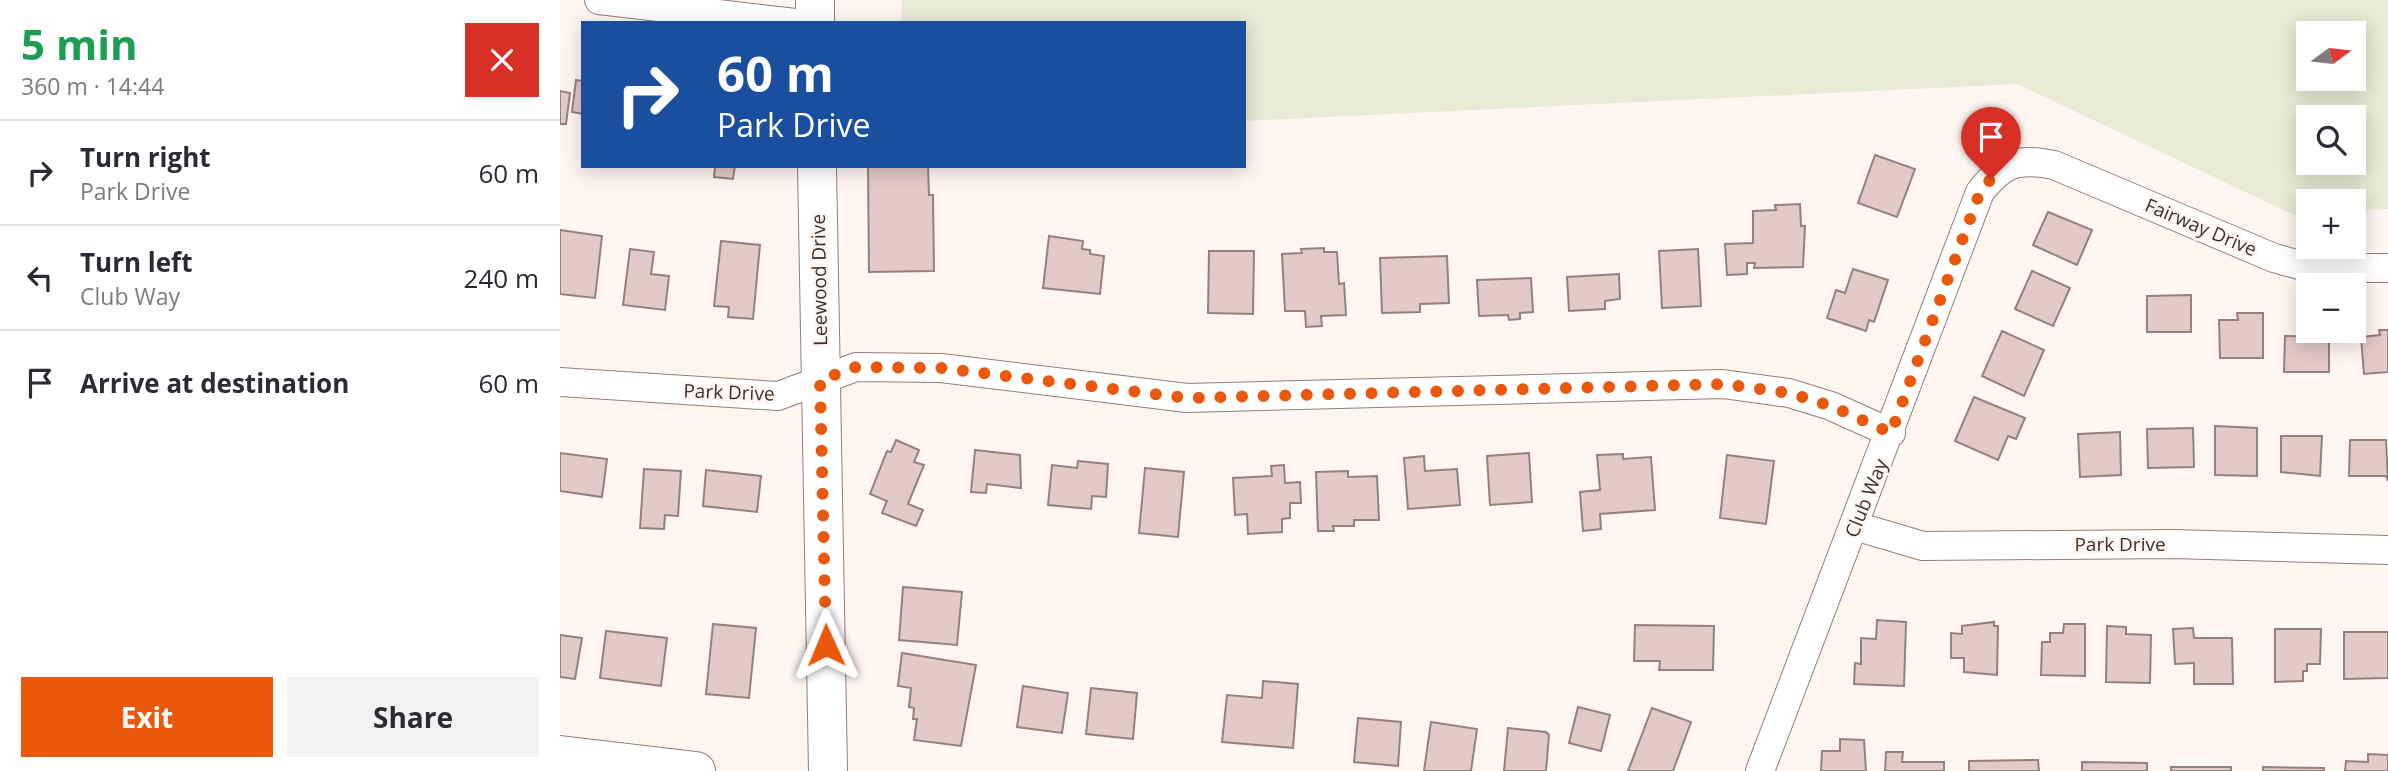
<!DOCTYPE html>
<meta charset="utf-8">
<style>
body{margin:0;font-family:"Open Sans",sans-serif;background:#f2f2f3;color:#2b2b33;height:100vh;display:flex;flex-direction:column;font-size:26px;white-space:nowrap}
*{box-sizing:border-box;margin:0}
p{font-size:23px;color:#7c7c81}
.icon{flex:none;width:38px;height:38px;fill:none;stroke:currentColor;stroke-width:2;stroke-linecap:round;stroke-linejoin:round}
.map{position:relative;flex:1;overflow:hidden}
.side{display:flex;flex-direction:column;background:#fff;width:560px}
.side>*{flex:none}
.top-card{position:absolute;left:21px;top:21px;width:665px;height:147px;border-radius:0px;box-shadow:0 4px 18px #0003;background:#1a4fa0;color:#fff;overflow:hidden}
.needle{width:46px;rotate:75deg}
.controls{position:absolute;left:1736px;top:21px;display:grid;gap:14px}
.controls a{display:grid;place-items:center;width:70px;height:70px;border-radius:0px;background:#fff;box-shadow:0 4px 18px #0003;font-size:35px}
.pin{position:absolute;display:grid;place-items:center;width:60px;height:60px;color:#fff;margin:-72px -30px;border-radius:50% 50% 50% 0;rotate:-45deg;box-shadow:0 0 7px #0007}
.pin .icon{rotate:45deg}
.me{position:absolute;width:77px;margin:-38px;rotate:359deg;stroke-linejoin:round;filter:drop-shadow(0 0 5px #0008)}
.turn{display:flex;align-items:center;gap:24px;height:147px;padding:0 21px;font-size:32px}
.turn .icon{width:91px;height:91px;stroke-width:2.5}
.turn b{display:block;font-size:49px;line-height:60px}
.round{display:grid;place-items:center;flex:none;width:74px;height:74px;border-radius:0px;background:#f2f2f3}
.headline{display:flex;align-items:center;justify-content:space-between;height:119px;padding:0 21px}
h1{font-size:42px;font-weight:700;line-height:52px;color:#1e9e55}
.button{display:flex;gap:14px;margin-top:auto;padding:14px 21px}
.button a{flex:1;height:80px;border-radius:0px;background:#ea580c;color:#fff;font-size:28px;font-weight:700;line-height:80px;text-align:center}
.button a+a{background:#f2f2f3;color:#2b2b33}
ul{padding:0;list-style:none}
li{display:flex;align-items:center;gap:21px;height:105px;padding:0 21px;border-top:2px solid #e1e1e2}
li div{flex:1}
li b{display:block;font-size:26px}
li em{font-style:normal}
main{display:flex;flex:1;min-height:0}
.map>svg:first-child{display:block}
.green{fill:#e9ebd5;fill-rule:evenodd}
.building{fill:#e2cac5;stroke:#96807b;stroke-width:2}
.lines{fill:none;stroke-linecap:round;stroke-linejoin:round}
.street-casing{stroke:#937f77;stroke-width:30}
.secondary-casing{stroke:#937f77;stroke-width:40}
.primary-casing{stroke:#937f77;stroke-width:40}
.street{stroke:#fff;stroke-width:28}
.secondary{stroke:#fff;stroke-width:38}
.primary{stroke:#fff;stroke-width:38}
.route{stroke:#ea580c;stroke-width:12;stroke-dasharray:0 21.6}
.labels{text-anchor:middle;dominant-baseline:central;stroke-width:6;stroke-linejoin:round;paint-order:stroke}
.street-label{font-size:19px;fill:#39312e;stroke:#fff6f2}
</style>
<main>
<section class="side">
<div class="headline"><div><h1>5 min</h1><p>360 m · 14:44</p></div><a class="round" style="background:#d93025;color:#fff"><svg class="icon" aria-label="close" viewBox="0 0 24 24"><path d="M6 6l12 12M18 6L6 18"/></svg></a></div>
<ul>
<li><svg class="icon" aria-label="right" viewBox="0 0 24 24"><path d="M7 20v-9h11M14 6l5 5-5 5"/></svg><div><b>Turn right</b><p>Park Drive</p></div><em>60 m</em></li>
<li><svg class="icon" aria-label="left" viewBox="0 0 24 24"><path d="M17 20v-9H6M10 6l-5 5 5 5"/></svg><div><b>Turn left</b><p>Club Way</p></div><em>240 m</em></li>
<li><svg class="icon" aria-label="arrive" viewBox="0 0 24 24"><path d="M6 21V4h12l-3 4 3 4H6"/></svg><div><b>Arrive at destination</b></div><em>60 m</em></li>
</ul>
<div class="button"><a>Exit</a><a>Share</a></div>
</section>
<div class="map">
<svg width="1828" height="771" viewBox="0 0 1828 771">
<rect width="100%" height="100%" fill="#fff6f2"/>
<path class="green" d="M342,0H1828V209L1794,211V201H1748V214L1734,215L1457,84L684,121V23H341ZM1748,33H1794V79H1748ZM1748,117H1794V163H1748Z"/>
<g class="building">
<polygon points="16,80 23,81 23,114 12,112"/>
<polygon points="0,91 10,93 6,124 0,124"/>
<polygon points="1315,155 1355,169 1337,217 1298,203"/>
<polygon points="155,166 175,166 173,179 154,177"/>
<polygon points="308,166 368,166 369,195 373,195 374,271 309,272"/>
<polygon points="1240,204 1241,226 1245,226 1243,267 1194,268 1195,263 1187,263 1187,274 1167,275 1165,244 1193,243 1193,211 1216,210 1215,205"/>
<polygon points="1488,212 1532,230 1517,265 1473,245"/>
<polygon points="0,230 42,236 35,298 0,294"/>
<polygon points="489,236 523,241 522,249 530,250 530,254 544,256 540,294 483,288"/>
<polygon points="161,241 200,245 193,319 168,317 169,307 154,306"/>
<polygon points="764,248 764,252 777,252 779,284 784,283 786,315 761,316 762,326 746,327 745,311 725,311 722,254 742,253 741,249"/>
<polygon points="70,249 94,252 91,274 109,276 105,310 63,305"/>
<polygon points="1138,249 1141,306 1102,308 1099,251"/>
<polygon points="649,251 694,251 693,314 648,313"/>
<polygon points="887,256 889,303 860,304 860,312 822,313 820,258"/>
<polygon points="1293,269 1328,280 1314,322 1309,320 1306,331 1267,318 1276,290 1285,293"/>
<polygon points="1472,271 1510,288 1493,326 1455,309"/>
<polygon points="1059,274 1060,299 1045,301 1045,309 1009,311 1007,277"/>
<polygon points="971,278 973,312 960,313 960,319 949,320 948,315 919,316 917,280"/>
<polygon points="1631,295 1631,332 1587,332 1587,296"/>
<polygon points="1677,313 1703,313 1703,358 1660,358 1659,320 1678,320"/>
<polygon points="1819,330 1828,330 1828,372 1804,374 1801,337 1820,335"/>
<polygon points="1442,331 1484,350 1464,396 1422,376"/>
<polygon points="1725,336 1769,337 1769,372 1724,372"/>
<polygon points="1414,397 1465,418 1456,439 1448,436 1438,460 1395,441"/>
<polygon points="1655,426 1697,428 1697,476 1655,475"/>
<polygon points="1633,428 1634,467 1588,468 1587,429"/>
<polygon points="1560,432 1561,475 1520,477 1518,434"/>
<polygon points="1721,436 1762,436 1760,476 1721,472"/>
<polygon points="336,440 359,450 354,462 364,465 348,504 363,510 356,526 322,513 327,501 310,494 327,451 331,452"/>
<polygon points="1790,440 1826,440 1828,481 1826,476 1789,476"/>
<polygon points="415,450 460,455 461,488 427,484 426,493 411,492"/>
<polygon points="0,453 47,459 42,497 0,491"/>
<polygon points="969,453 972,502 930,505 927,456"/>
<polygon points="1063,454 1063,459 1091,457 1095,510 1040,514 1041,529 1023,531 1020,492 1040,490 1037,455"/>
<polygon points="1167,455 1214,461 1206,524 1160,518"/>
<polygon points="864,456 865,471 897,469 900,505 848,509 844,458"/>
<polygon points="518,461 548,464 546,497 532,496 531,509 488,505 492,465 517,468"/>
<polygon points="724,465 725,483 740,482 741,503 730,503 730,518 722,519 722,532 688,534 687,514 675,515 673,478 712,476 711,466"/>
<polygon points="585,468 624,472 618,537 579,533"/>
<polygon points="84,469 121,471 118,516 105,515 104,529 80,528"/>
<polygon points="146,470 201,476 197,512 143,506"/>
<polygon points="788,471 788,477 817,476 819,520 794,520 794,526 773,526 774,531 758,531 756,472"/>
<polygon points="343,587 402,592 397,645 339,640"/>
<polygon points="1317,620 1346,622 1344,686 1294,684 1295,663 1301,664 1301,638 1316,639"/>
<polygon points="1434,622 1434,626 1438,626 1437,675 1404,672 1404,658 1391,658 1391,633 1402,634 1402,626"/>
<polygon points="153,624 196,628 189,698 146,694"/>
<polygon points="1504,624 1525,624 1525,676 1481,675 1482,642 1490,642 1490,633 1503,633"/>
<polygon points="1075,625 1154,626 1153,670 1099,670 1100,661 1074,661"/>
<polygon points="1547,626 1566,627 1566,634 1591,635 1590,683 1546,682"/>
<polygon points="1633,628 1634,638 1672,638 1673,684 1634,684 1634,663 1615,664 1613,629"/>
<polygon points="1715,629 1761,629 1760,664 1747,664 1747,671 1743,671 1743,681 1715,682"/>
<polygon points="46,631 107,638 101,686 40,678"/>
<polygon points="1784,632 1828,632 1828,678 1784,679"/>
<polygon points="0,635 22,638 15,679 0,677"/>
<polygon points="342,653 416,665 401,746 354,740 357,719 353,719 354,708 349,707 351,688 338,686"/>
<polygon points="703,681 738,684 733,748 662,742 667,695 702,698"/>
<polygon points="463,686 508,693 502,733 457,727"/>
<polygon points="531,688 577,693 573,739 526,734"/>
<polygon points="1018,707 1050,715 1041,751 1009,743"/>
<polygon points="1092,708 1131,722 1113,771 1068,771"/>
<polygon points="798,718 841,722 838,766 794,762"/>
<polygon points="871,722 917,729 911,771 864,771"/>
<polygon points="948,728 986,732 989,735 986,771 944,771"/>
<polygon points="1280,739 1304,740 1306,771 1261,771 1262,751 1280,751"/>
<polygon points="1326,752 1343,752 1342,762 1384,762 1384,771 1325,771"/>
<polygon points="1808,754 1828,755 1828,771 1785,771 1786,761 1808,762"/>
<polygon points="1478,760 1479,771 1409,771 1409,761"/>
<polygon points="1522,762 1587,763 1587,771 1522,771"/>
<rect x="1611" y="767" width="60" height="4"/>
<polygon points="1703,767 1764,768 1764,771 1703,771"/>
</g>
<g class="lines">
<defs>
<g id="street">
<polyline points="39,0 235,23"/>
<polyline points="0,382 218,396 296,367 381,368 627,398 1163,384 1229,393 1271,406 1331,433"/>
<polyline points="1295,526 1363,546 1613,544 1828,550"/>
<path d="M1200,771L1420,192C1444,162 1457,158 1494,165L1714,258L1750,268H1828"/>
</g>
<g id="secondary">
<polyline points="255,0 255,23"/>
<polyline points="257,166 268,771"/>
</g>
<polyline id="primary" points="0,755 136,771"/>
</defs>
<use href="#street" class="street-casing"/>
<use href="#secondary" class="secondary-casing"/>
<use href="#primary" class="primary-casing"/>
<use href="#street" class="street"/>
<use href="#secondary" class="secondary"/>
<use href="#primary" class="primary"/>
</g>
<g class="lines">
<polyline class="route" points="266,645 260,380 296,367 381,368 627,398 1163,384 1229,393 1271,406 1331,433 1420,192 1431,179"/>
</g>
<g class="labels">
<g class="street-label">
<text transform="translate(1641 227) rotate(23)">Fairway Drive</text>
<text transform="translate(259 280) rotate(-91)">Leewood Drive</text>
<text transform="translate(169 392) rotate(2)">Park Drive</text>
<text transform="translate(1306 498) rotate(-68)">Club Way</text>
<text x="1560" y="544">Park Drive</text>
</g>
</g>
</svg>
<div class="controls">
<a><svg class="needle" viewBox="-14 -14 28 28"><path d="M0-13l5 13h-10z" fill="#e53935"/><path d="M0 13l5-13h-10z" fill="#7c7c81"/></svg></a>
<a><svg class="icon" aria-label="search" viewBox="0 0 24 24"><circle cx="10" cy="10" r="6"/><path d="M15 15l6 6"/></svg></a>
<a>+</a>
<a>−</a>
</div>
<div class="pin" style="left:1431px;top:179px;background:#d93025"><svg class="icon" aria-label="arrive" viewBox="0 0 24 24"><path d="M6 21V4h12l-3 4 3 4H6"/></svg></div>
<svg class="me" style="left:266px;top:645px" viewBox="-20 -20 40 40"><path d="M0-17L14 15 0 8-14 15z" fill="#ea580c" stroke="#fff" stroke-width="4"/></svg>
<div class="top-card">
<div class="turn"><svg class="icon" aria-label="right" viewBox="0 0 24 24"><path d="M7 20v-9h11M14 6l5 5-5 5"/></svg><div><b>60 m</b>Park Drive</div></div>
</div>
</div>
</main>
